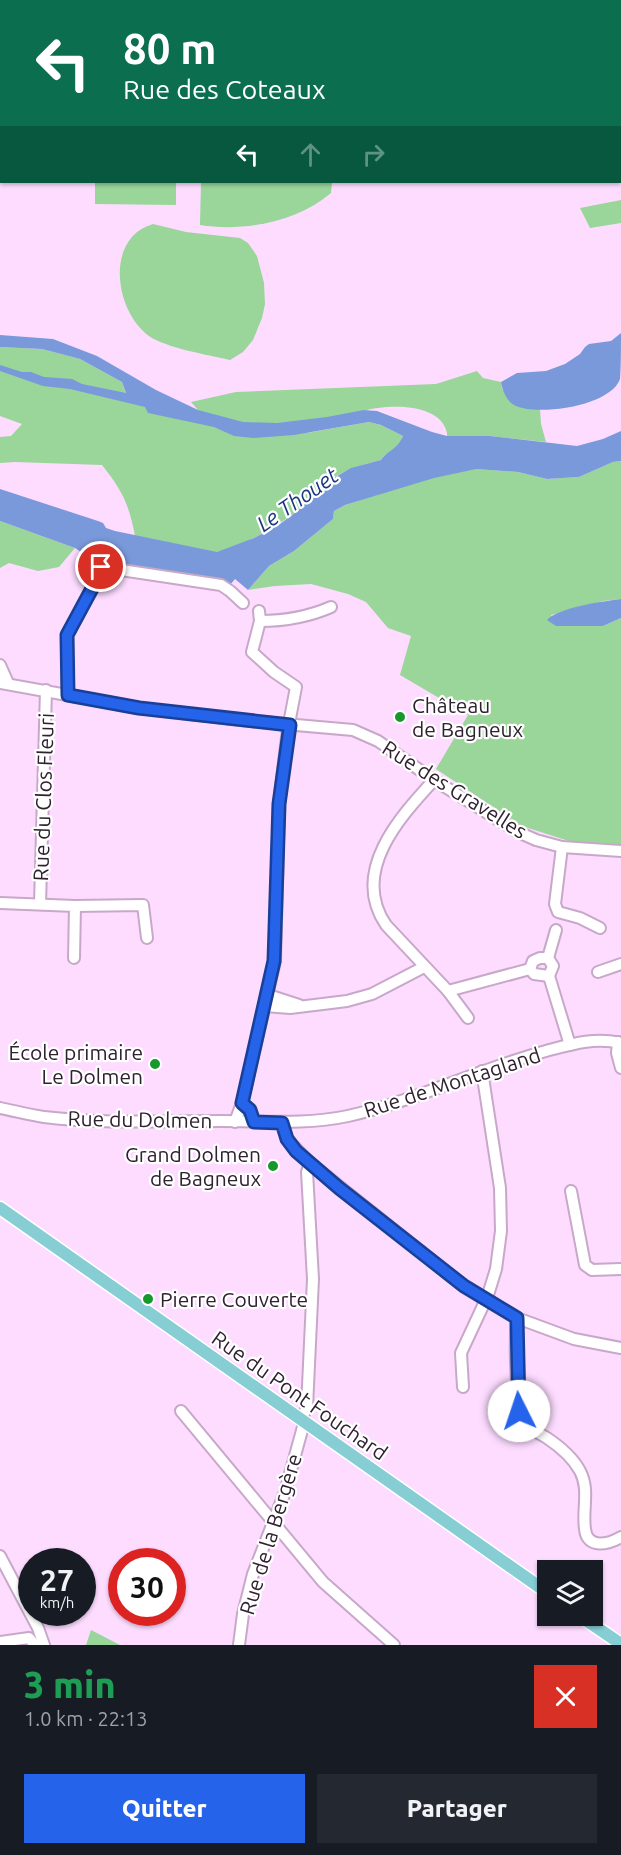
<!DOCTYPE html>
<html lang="fr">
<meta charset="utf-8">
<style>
body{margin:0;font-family:Ubuntu,sans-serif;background:#242831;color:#f1f3f6;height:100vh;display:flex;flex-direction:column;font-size:22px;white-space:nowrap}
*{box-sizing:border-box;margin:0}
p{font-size:20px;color:#9ea1a6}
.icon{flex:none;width:33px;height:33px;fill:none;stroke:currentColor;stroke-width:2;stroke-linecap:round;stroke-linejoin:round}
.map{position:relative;height:1645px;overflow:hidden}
.sheet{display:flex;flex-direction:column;background:#171b24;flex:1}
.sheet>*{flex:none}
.top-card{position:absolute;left:0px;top:0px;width:621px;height:183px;box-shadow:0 2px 4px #0004;background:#0b6e4f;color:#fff;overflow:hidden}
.tools{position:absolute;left:537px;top:1560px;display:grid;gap:12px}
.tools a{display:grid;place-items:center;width:66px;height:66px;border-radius:0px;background:#171b24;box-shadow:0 2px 4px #0004;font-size:30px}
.speed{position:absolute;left:18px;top:1548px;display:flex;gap:12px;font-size:30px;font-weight:700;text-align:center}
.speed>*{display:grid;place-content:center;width:78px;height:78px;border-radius:50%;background:#171b24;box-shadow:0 2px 4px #0004;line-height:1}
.speed small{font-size:15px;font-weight:400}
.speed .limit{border:9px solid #d22;background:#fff;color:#111}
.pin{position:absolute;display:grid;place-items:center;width:51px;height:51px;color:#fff;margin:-26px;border:3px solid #fff;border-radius:50%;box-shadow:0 2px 6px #0007}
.me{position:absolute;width:66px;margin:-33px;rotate:356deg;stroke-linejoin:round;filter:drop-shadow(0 0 4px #0008)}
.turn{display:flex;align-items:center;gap:21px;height:126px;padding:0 24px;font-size:27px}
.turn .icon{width:78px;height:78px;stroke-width:2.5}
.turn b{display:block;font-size:42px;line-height:51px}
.lanes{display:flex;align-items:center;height:57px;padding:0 24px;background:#0003;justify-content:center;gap:30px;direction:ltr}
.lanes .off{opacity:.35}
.round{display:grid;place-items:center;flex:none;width:63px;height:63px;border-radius:0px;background:#242831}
.headline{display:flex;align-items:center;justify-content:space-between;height:102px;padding:0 24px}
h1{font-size:36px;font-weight:800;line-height:45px;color:#1e9e55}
.button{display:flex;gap:12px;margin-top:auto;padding:12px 24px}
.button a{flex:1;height:69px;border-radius:0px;background:#2563eb;color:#fff;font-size:24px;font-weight:800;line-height:69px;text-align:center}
.button a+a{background:#242831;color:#f1f3f6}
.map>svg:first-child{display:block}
.green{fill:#9ad59a}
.water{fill:#7a99da}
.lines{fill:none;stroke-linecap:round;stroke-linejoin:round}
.minor-casing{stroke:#c8a8c9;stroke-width:14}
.major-casing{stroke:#fff;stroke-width:15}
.minor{stroke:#fff;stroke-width:10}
.major{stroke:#87cdd4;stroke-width:12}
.route-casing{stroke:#184099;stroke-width:15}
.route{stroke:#2563eb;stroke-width:10}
.poi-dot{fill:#16982c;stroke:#fff;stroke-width:2}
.labels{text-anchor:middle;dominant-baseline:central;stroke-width:4.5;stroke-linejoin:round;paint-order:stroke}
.poi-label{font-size:21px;fill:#2f222f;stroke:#fff;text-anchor:start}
.street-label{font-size:21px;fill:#2f222f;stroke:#fff}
.water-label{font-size:22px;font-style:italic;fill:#193683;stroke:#fff}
</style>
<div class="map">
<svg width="621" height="1645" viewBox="0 0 621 1645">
<rect width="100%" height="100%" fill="#fddcff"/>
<g class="green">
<polygon points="95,182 176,182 176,205 95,204"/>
<path d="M201,182H332L331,193C297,222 244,232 200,225Z"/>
<polygon points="621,200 621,223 590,228 580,208"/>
<path d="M153,224L186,232L240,238L248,243L257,256L264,283L265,304L262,318L253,340L243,352L230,360C209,355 166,348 149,336C115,312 104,238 153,224Z"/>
<path d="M0,347L42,349L80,359L122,382L126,394L198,410L191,402L236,392L436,384L477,371L483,378L501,382L502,389L522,407L540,409L541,424L546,442L490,436L477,469L518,472L547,479L579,477L613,462L621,461V599L603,601L551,615L556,626H603L621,618V846L575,843L522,826L436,769L468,715L400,675L411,636L388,628L366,602L348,594L311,584L275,586L248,590L269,566L294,551L333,519L334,511L345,505L434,477C438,467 448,443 447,433C441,402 386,404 363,411C344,416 325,426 307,433L369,422L381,425L403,436C398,450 389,449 381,460C362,465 343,470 327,482C317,489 310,500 301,508C286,521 234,552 216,552C193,552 158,541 135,536C129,504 122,490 102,465L15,462L0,463V437L11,436L22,424L0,416Z"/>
<polygon points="0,521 75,548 59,567 38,571 9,563 0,568"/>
<polygon points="91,1630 120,1645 86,1645"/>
</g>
<g class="water">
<path d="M621,333C621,345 621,368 620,379C611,406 537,417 514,405C507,401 502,390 501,382L517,373L546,371L565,364L580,354L585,347L589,344L611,341Z"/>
<path d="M0,335L53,339L97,356L156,390L198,410L243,422L277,423L327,417L364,410L377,411L432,432L447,436H490L577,446L603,439L621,431V461L613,462L579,477L547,479L518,472L476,469L434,478L345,505L334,511L333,519L294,551L269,566L248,590L235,579L230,585L99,564L75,548L0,521V489L98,521L103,523L106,528L115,531L217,552L254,538L280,524L300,509L325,483L351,468L381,460C389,449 397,450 403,436L381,425L369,422L294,435L253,438L234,436L214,427L148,413L145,407L70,389L43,386L0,371V365L22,372H31L44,377L72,379L82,384L126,393L122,382L80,359L42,349L0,347Z"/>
<path d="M621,599V618L603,626H556L547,620C557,608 604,601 621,599Z"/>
</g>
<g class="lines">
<defs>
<g id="minor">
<path d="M260,621C285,621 308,617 331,607"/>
<polyline points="0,665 8,683"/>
<polyline points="0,683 139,708 250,721 353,730 378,741 434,780 518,832 536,840 562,847 621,851"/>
<polyline points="68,695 67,635 95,583 101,567 221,585 230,591 243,603"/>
<path d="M434,780C399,818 350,872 386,925L448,991L468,1018"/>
<polyline points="562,847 555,904 558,912 580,918 600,928"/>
<polyline points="0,903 75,906 74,958"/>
<polyline points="40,904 46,690"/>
<polyline points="75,906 143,905 147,938"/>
<polyline points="548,958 556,930"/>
<polyline points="598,972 621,964"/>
<polyline points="549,976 570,1045"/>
<polyline points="448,991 530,969 533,961 540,958 548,958 553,966 549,976 534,974 530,969"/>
<polyline points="268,995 299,1005"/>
<polyline points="265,1006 290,1008 347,1001 372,994 424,967"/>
<polyline points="618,1042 617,1053 621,1068"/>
<polyline points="242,1103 250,1110 254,1122"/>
<path d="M0,1108C15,1111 30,1115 44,1117C102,1124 163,1121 221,1121C264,1121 306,1125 348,1116C415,1101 479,1069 546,1051C572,1044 594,1037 621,1043"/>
<polyline points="235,1122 242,1103 275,961 279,804 288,729 296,687 274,672 252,652 260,621 259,611"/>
<polyline points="282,1123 287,1139 310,1163 464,1286 486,1299 517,1318 574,1339 621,1348"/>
<polyline points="571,1191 585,1265 592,1270 621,1269"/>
<path d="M517,1318C515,1338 514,1412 528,1426C533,1431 541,1434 547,1438C559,1446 573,1458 580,1471C590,1490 582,1509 585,1529C587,1550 609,1544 621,1537"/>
<polyline points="463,1387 461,1353 488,1295 496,1269 501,1231 500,1188 482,1071"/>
<polyline points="181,1411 323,1582 394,1645"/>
<polyline points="301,1420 307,1407 313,1279 307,1172 310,1163"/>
<polyline points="0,1556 38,1628 44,1645"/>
<polyline points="0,1642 29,1638 35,1645"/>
<polyline points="239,1645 243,1614 253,1574 285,1492 304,1423"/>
</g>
<g id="major">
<polyline points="0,1208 548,1593"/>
<polyline points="580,1616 621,1644"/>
</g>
</defs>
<use href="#minor" class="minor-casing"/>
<use href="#major" class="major-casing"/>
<use href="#minor" class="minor"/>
<use href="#major" class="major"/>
</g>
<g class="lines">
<defs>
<polyline id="route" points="101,567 95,583 67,635 68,695 139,708 290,725 279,804 274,961 242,1103 250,1110 254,1122 282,1123 287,1139 296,1151 339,1188 464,1286 517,1318 519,1411"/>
</defs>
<use href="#route" class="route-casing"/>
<use href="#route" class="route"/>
</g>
<g class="poi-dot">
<circle cx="400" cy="717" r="6"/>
<circle cx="155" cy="1064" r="6"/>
<circle cx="273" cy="1166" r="6"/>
<circle cx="148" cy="1299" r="6"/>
</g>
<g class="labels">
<g class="poi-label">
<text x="412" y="705">Château<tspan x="412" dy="24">de Bagneux</tspan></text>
<text x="143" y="1052" text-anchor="end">École primaire<tspan x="143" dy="24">Le Dolmen</tspan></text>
<text x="261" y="1154" text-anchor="end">Grand Dolmen<tspan x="261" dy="24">de Bagneux</tspan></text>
<text x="160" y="1299">Pierre Couverte</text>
</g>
<g class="street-label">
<text transform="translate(455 789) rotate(32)">Rue des Gravelles</text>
<text transform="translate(43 797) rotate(-88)">Rue du Clos Fleuri</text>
<text transform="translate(452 1082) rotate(-18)">Rue de Montagland</text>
<text transform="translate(140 1119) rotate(1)">Rue du Dolmen</text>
<text transform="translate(300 1395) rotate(35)">Rue du Pont Fouchard</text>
<text transform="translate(270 1534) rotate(-73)">Rue de la Bergère</text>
</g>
<g class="water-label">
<text transform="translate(297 499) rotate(-35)">Le Thouet</text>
</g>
</g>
</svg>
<div class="tools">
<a><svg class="icon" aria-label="layers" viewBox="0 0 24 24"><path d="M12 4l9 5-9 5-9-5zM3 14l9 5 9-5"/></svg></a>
</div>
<div class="speed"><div>27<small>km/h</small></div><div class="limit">30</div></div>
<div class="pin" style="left:101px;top:567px;background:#d93025"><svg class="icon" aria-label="arrive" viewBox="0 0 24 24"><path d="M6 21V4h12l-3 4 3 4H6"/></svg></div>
<svg class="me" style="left:519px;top:1411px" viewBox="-20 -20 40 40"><circle r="19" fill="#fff"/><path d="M0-13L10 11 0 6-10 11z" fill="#2563eb"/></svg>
<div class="top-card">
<div class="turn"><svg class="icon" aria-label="left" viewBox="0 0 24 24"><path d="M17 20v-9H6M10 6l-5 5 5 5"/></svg><div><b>80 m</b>Rue des Coteaux</div></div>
<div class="lanes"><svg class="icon" aria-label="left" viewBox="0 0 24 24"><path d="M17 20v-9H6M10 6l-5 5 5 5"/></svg><svg class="icon off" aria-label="ahead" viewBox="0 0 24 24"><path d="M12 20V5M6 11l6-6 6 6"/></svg><svg class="icon off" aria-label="right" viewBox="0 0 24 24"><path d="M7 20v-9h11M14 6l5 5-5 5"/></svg></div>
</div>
</div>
<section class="sheet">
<div class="headline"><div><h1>3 min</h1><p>1.0 km · 22:13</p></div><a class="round" style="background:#d93025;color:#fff"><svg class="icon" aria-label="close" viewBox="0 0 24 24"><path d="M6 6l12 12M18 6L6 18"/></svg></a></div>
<div class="button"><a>Quitter</a><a>Partager</a></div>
</section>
